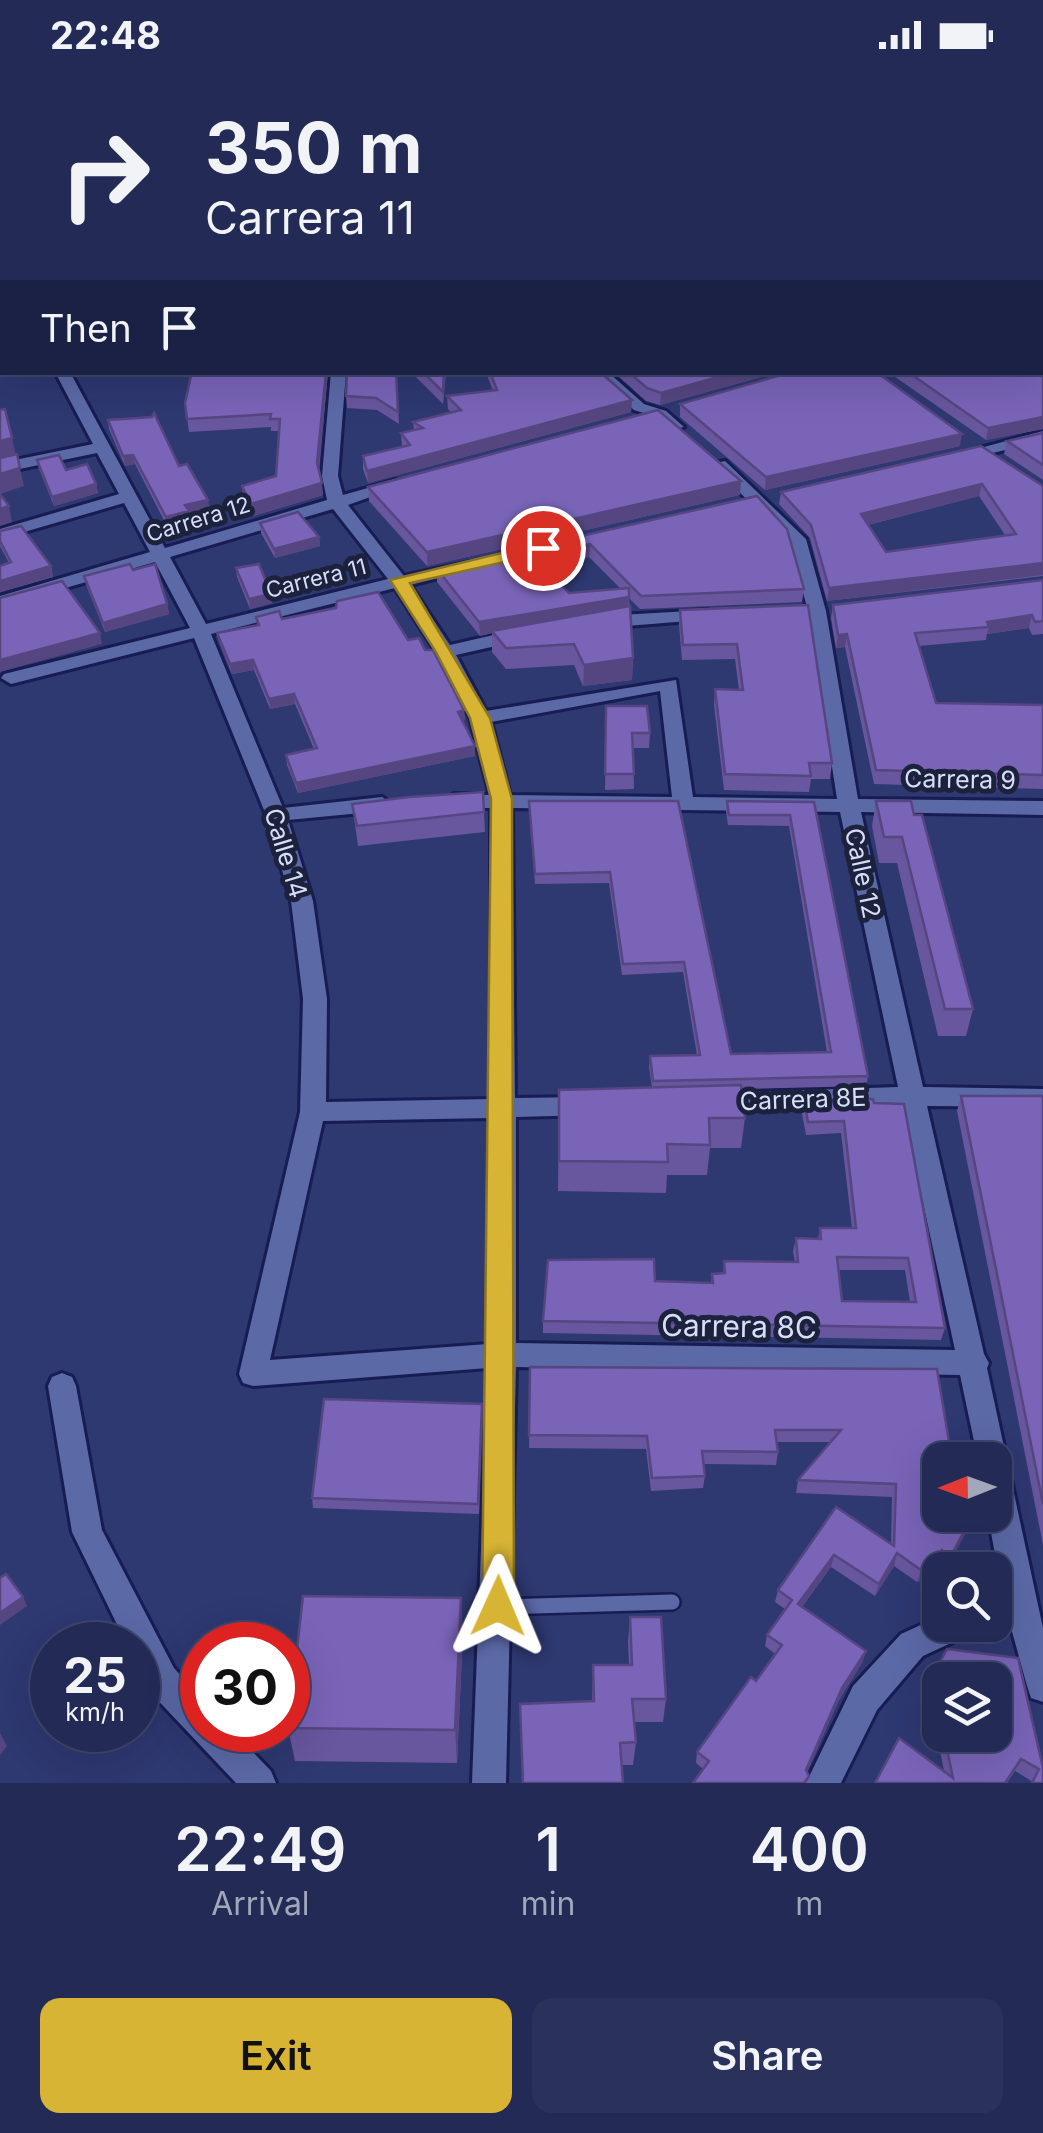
<!DOCTYPE html>
<style>
body{margin:0;font-family:Inter,sans-serif;background:#2a325b;color:#f1f3f6;height:100vh;display:flex;flex-direction:column;font-size:38px;white-space:nowrap}
*{box-sizing:border-box;margin:0}
p{font-size:32px;color:#a2a7b9}
.icon{flex:none;width:55px;height:55px;fill:none;stroke:currentColor;stroke-width:2;stroke-linecap:round;stroke-linejoin:round}
.map{position:relative;height:1713px;overflow:hidden}
.drawer{display:flex;flex-direction:column;background:#222a55;flex:1}
.drawer>*{flex:none}
.banner{position:absolute;left:0px;top:0px;width:1045px;height:305px;box-shadow:0 10px 40px #0002,0 0 0 2px #3f466c;background:#222a55;color:#f1f3f6;overflow:hidden}
.needle{width:65px;rotate:269deg}
.tools{position:absolute;left:922px;top:1372px;display:grid;gap:20px}
.tools a{display:grid;place-items:center;width:90px;height:90px;border-radius:20px;background:#222a55;box-shadow:0 10px 40px #0002,0 0 0 2px #3f466c;font-size:50px}
.speed{position:absolute;left:30px;top:1552px;display:flex;gap:20px;font-size:50px;font-weight:700;text-align:center}
.speed>*{display:grid;place-content:center;width:130px;height:130px;border-radius:50%;background:#222a55;box-shadow:0 10px 40px #0002,0 0 0 2px #3f466c;line-height:1}
.speed small{font-size:25px;font-weight:400}
.speed .limit{border:15px solid #d22;background:#fff;color:#111}
.pin{position:absolute;display:grid;place-items:center;width:85px;height:85px;color:#fff;margin:-42px;border:5px solid #fff;border-radius:50%;box-shadow:0 2px 10px #0007}
.me{position:absolute;width:110px;margin:-55px;rotate:1deg;stroke-linejoin:round;filter:drop-shadow(0 0 8px #0008)}
.turn{display:flex;align-items:center;gap:35px;height:210px;padding:0 40px;font-size:45px}
.turn .icon{width:130px;height:130px;stroke-width:2.5}
.turn b{display:block;font-size:70px;line-height:85px}
.then{display:flex;align-items:center;height:95px;padding:0 40px;background:#0003;gap:20px;font-size:38px}
.eta{display:flex;justify-content:space-evenly;align-items:center;height:170px;text-align:center}
.eta b{font-size:60px;font-weight:600;line-height:70px}
.primary-button{display:flex;gap:20px;margin-top:auto;padding:20px 40px}
.primary-button a{flex:1;height:115px;border-radius:20px;background:#d7b434;color:#111;font-size:40px;font-weight:600;line-height:115px;text-align:center}
.primary-button a+a{background:#2a325b;color:#f1f3f6}
.status{display:flex;justify-content:space-between;align-items:center;height:70px;padding:0 50px;background:#222a55;direction:ltr}
.status svg{height:28px;fill:currentColor}
.map>svg:first-child{display:block}
.lines{fill:none;stroke-linecap:round;stroke-linejoin:round}
.lane-casing{stroke:#171c53;stroke-width:20}
.street-casing{stroke:#171c53;stroke-width:6}
.lane{stroke:#5b69a7;stroke-width:15}
.street{fill:#5b69a7;fill-rule:evenodd}
.wall{fill:#68569e;fill-rule:evenodd}
.shaded-wall{fill:#554681}
.building{fill:#7964b8;stroke:#554681;stroke-width:2.5;fill-rule:evenodd}
.route{fill:#d7b434;stroke:#8c7522;stroke-width:2.5}
.labels{text-anchor:middle;dominant-baseline:central;stroke-width:10;stroke-linejoin:round;paint-order:stroke}
.far-street-label{font-size:22px;fill:#d6defa;stroke:#1d223c}
.street-label{font-size:25px;fill:#d6defa;stroke:#1d223c}
.near-street-label{font-size:30px;fill:#d6defa;stroke:#1d223c}
</style>
<div class="status"><b>22:48</b><svg viewBox="0 0 49 12"><path d="M0 12V9h3v3zM5 12V6h3v6zM10 12V3h3v9zM15 12V0h3v12zM26 1h20v11H26zM47 4h2v5h-2z"/></svg></div>
<div class="map">
<svg width="1043" height="1713" viewBox="0 0 1043 1713">
<rect width="100%" height="100%" fill="#2e3871"/>
<g class="lines">
<defs>
<polyline id="lane" points="498,1537 672,1532"/>
<g id="street">
<polygon points="55,0 69,0 70,2 57,2"/>
<polygon points="585,0 598,0 599,2 587,2"/>
<rect x="0" y="43" width="2" height="9"/>
<polygon points="2,111 2,119 0,120 0,112"/>
<polygon points="0,144 2,145 2,155 0,154"/>
<path d="M55,302H70L165,478L327,430L322,406L331,302H346L338,406L343,425L396,410L404,415L348,435L404,506L470,492V500L410,515L450,575L520,559L529,565L527,569L456,585L486,641L676,610L693,727L837,729L808,541L789,471L711,394L725,391L806,469L826,541L858,729L1043,731V745L861,742L923,1017L1043,1019V1037L927,1036L984,1284L989,1293L987,1298L1043,1558V1632L1031,1628L1027,1616L1002,1525L988,1445H995V1390H978L960,1305L516,1297L506,1713H472L488,1298L253,1316L243,1313L239,1304L300,1042L303,929L291,831L266,745L194,568L11,614L1,608L4,604L190,558L155,492L0,537V526L150,482L124,433L0,469V459L119,424L97,383L0,403V393L93,374ZM333,439L388,509L206,554L170,487ZM395,518L436,582L470,648L490,725L454,724L444,731L454,738H491V1029L326,1032L327,929L313,831L288,750L382,741L392,734L382,727L283,738L211,564ZM660,621L672,727L510,725L491,652ZM512,738L840,742L898,1017L712,1023L703,1025L700,1032L703,1039L712,1041L902,1036L955,1280L516,1273V1047L590,1045L599,1043L602,1036L599,1029L590,1027L515,1028ZM491,1048L488,1274L270,1290L323,1051Z"/>
<polygon points="591,302 608,302 644,334 666,341 684,357 670,360 656,347 634,340"/>
<polygon points="1043,361 1043,371 959,391 951,386"/>
<polygon points="708,540 717,545 714,549 601,558 592,552 601,546"/>
<polygon points="62,1303 72,1307 76,1316 102,1460 174,1598 202,1629 202,1660 232,1660 271,1701 276,1713 236,1713 150,1622 138,1596 138,1575 127,1575 72,1462 48,1316 52,1307"/>
<polygon points="940,1546 940,1555 971,1555 966,1566 923,1586 877,1640 841,1713 806,1713 853,1616 901,1564"/>
</g>
</defs>
<use href="#lane" class="lane-casing"/>
<use href="#street" class="street-casing"/>
<use href="#lane" class="lane"/>
<use href="#street" class="street"/>
</g>
<g class="wall">
<polygon points="812,0 1043,0 1043,18 1042,2 811,2"/>
<polygon points="1042,84 1043,359 986,370 888,302 1042,302"/>
<polygon points="328,302 319,400 323,425 253,446 243,429 242,416 276,406 279,361 271,361 271,357 189,362 185,333"/>
<polygon points="396,302 399,354 377,340 347,338 346,326"/>
<polygon points="411,302 446,302 443,334"/>
<polygon points="486,302 600,302 632,330 631,342 368,413 363,399 363,386 402,377 401,363 414,360 413,352 452,343 448,339 447,326 493,321"/>
<polygon points="614,302 779,302 660,335 646,331"/>
<polygon points="680,334 960,376 765,420 680,347"/>
<polygon points="108,350 179,396 208,430 209,440 189,444 190,451 167,456 135,394 125,396 109,359"/>
<polygon points="1043,363 1043,410 1004,384 1007,371"/>
<path d="M981,376L1043,416V506L827,531L810,468L779,434L781,422ZM979,426L1005,465L886,482L868,455Z"/>
<polygon points="37,390 96,414 98,423 54,436 39,399"/>
<polygon points="368,417 740,425 427,496 369,431"/>
<path d="M757,426L804,519L802,532L640,539L629,528L633,588L632,610L583,616L574,595L506,599L492,582V563L480,566L437,512V499ZM589,487L620,518L569,523L543,496Z"/>
<polygon points="260,453 319,467 320,476 275,488 261,463"/>
<polygon points="0,461 51,496 53,507 0,522 0,496 9,493 0,476"/>
<polygon points="236,498 271,524 272,533 250,539 237,507"/>
<polygon points="133,500 167,534 169,544 105,562 86,515 84,506"/>
<polygon points="1043,510 1043,564 1032,565 1029,558 987,564 986,570 919,576 936,633 1043,635 1043,719 874,714 845,577 836,578 831,548 833,535"/>
<polygon points="808,535 832,693 830,709 811,709 809,722 724,720 714,635 715,619 739,620 735,589 682,590 679,555 680,540"/>
<polygon points="256,547 282,549 408,570 425,580 464,640 465,650 462,651 475,686 298,723 287,695 286,685 314,679 295,634 270,639 254,600 232,604 219,572 217,563 257,555"/>
<polygon points="606,636 650,663 649,678 633,678 634,719 605,720"/>
<polygon points="529,731 678,731 731,984 827,982 789,756 728,755 726,741 727,731 814,732 868,1006 866,1016 742,1019 745,1048 741,1078 710,1078 707,1105 667,1105 666,1123 558,1121 559,1020 652,1018 649,997 650,986 697,985 683,902 622,905 609,813 535,814"/>
<polygon points="876,731 914,745 973,939 966,966 938,966 897,793 879,793 872,756"/>
<polygon points="352,734 484,742 485,762 358,776"/>
<polygon points="961,1026 1043,1026 1043,1475 957,1041"/>
<path d="M873,1029L945,1258L941,1270L543,1263V1251L655,1211L711,1213L712,1204H723L724,1191L795,1192L793,1181L796,1168L818,1169L820,1158H852L841,1063L806,1065L802,1044L804,1031ZM839,1200H905L910,1232L842,1231Z"/>
<polygon points="530,1297 937,1299 940,1390 969,1452 965,1464 947,1498 938,1492 930,1508 917,1512 894,1496 875,1526 831,1497 802,1537 866,1581 862,1593 839,1630 807,1702 809,1706 807,1713 693,1713 703,1699 696,1693 697,1682 756,1611 775,1584 765,1576 767,1565 785,1539 775,1532 778,1520 836,1437 891,1474 892,1427 796,1423 798,1410 830,1372 777,1372 778,1382 776,1395 703,1394 705,1406 703,1418 651,1421 646,1379 529,1378"/>
<polygon points="482,1344 479,1444 313,1438 312,1428"/>
<polygon points="630,1547 666,1629 663,1652 634,1652 636,1672 633,1695 622,1695 623,1713 522,1713 520,1634 592,1631 593,1595 629,1595 628,1571"/>
<polygon points="463,1563 457,1693 295,1691 288,1658"/>
<path d="M947,1579L1018,1588L1043,1698V1713H1032L1033,1712L1015,1701L1007,1713H875L899,1668L944,1701L928,1620ZM940,1610H995V1665H940Z"/>
</g>
<g class="shaded-wall">
<polygon points="0,275 2,275 2,293 0,294"/>
<polygon points="326,302 328,302 318,406 317,393"/>
<polygon points="736,302 779,302 660,335 661,323"/>
<polygon points="632,330 631,342 368,413 367,401"/>
<polygon points="1043,347 1043,359 986,370 988,358"/>
<polygon points="962,364 960,376 765,420 766,407"/>
<polygon points="12,368 16,386 0,390 0,371"/>
<polygon points="133,385 135,394 125,396 123,386"/>
<polygon points="20,398 24,416 0,424 0,404"/>
<polygon points="741,411 740,425 427,496 427,482"/>
<polygon points="322,413 323,425 253,446 251,434"/>
<polygon points="96,414 98,423 54,436 52,427"/>
<polygon points="982,414 979,426 859,457 861,444"/>
<polygon points="208,430 209,440 189,444 190,451 167,456 166,447 185,435"/>
<polygon points="9,436 12,452 0,456 0,439"/>
<polygon points="319,467 320,476 275,488 274,479"/>
<polygon points="590,474 589,487 532,498 532,485"/>
<polygon points="1043,493 1043,505 827,531 829,518"/>
<polygon points="51,496 53,507 0,522 0,511"/>
<polygon points="271,524 272,533 250,539 249,529"/>
<polygon points="629,527 628,540 492,561 492,563 480,566 479,552"/>
<polygon points="167,534 169,544 105,562 103,553"/>
<polygon points="1032,545 1029,558 987,564 989,557 987,552"/>
<polygon points="100,563 102,574 0,602 0,590"/>
<polygon points="847,564 845,577 836,578 838,565"/>
<polygon points="633,588 632,610 583,616 584,595"/>
<polygon points="253,590 254,600 232,604 230,594"/>
<polygon points="294,624 295,634 270,639 269,629"/>
<polygon points="464,640 465,650 458,652 458,642"/>
<polygon points="475,676 475,686 298,723 296,713"/>
<polygon points="969,1452 965,1464 947,1498 951,1486"/>
<polygon points="942,1480 930,1508 917,1512 921,1500"/>
<polygon points="897,1483 894,1496 875,1526 879,1514"/>
<polygon points="834,1485 831,1497 795,1546 798,1534"/>
<polygon points="23,1527 27,1536 0,1555 0,1543"/>
<polygon points="461,1528 463,1563 457,1693 455,1660"/>
<polygon points="866,1581 862,1593 839,1630 803,1711 806,1700 842,1618"/>
<polygon points="0,1663 7,1676 0,1685"/>
</g>
<g class="building">
<polygon points="53,0 62,2 38,2"/>
<polygon points="88,0 189,0 202,2 83,2"/>
<polygon points="202,0 535,0 535,2 205,2"/>
<polygon points="824,0 1043,0 1043,8 1042,2 829,2"/>
<polygon points="2,172 2,275 0,275 0,173"/>
<polygon points="1043,279 1043,347 988,358 908,302 1042,302"/>
<polygon points="192,302 326,302 317,393 322,413 251,434 242,416 276,406 280,349 270,349 271,344 187,349 185,333"/>
<polygon points="347,302 396,302 398,342 376,328 346,326"/>
<polygon points="423,302 444,302 443,322"/>
<polygon points="490,302 600,302 632,330 367,401 363,386 410,375 401,363 423,358 413,352 461,340 447,326 497,320"/>
<polygon points="628,302 736,302 661,323 647,318"/>
<polygon points="792,302 876,302 962,364 766,407 680,334"/>
<polygon points="5,339 12,368 0,371 0,340"/>
<polygon points="658,340 741,411 427,482 368,417"/>
<polygon points="154,343 179,396 187,394 208,430 185,435 189,441 166,447 133,385 123,386 108,350 152,347"/>
<polygon points="1043,363 1043,395 1007,371"/>
<path d="M981,376L1043,416V493L829,518L811,455L781,422ZM982,414L1016,464L886,482L861,444Z"/>
<polygon points="17,384 20,398 0,404 0,388"/>
<polygon points="59,385 66,400 87,394 96,414 52,427 37,390"/>
<polygon points="0,424 9,436 0,439"/>
<polygon points="757,426 787,459 804,519 641,526 590,474 532,485 569,523 629,518 629,527 479,552 437,499"/>
<polygon points="298,442 319,467 274,479 260,453"/>
<polygon points="21,456 51,496 0,511 0,496 11,492 0,471 0,461"/>
<polygon points="130,494 133,500 155,494 167,534 103,553 84,506"/>
<polygon points="259,494 271,524 249,529 236,498"/>
<polygon points="1043,510 1043,551 1035,552 1032,545 987,552 989,557 915,563 936,633 1043,635 1043,705 876,700 847,564 838,565 833,535"/>
<polygon points="62,511 100,563 0,590 0,528"/>
<polygon points="378,522 408,570 419,568 425,580 433,580 464,640 458,642 475,676 296,713 286,685 317,678 294,624 269,629 253,590 230,594 217,563 259,555 256,547 279,541 282,549 336,538 337,531"/>
<polygon points="808,535 832,693 809,693 811,706 725,704 715,619 743,620 737,574 683,575 680,540"/>
<polygon points="630,536 633,588 584,595 574,574 506,578 492,561"/>
<polygon points="606,636 647,636 650,663 632,663 634,704 605,704"/>
<polygon points="483,722 484,742 357,756 352,734 409,727"/>
<polygon points="529,731 678,731 731,984 831,982 790,745 729,745 727,731 814,732 868,1006 653,1011 650,986 700,985 684,892 623,894 610,802 535,804"/>
<polygon points="876,731 911,731 914,745 922,745 973,939 945,939 902,767 884,767"/>
<polygon points="741,1015 745,1048 709,1048 710,1075 667,1074 668,1092 559,1091 559,1020"/>
<polygon points="961,1026 1043,1026 1043,1434 997,1204"/>
<path d="M873,1029L874,1033L904,1034L945,1258L543,1251L548,1190L654,1189L655,1211L713,1213L712,1204L725,1203L724,1191L798,1192L796,1168L821,1169L820,1158H856L844,1051L808,1052L804,1031ZM837,1187L908,1188L916,1232L842,1231Z"/>
<polygon points="530,1297 937,1299 952,1390 940,1390 940,1445 967,1445 969,1452 951,1486 942,1480 934,1496 921,1500 897,1483 879,1514 834,1485 798,1534 866,1581 842,1618 806,1700 809,1706 804,1713 693,1713 709,1691 697,1682 751,1607 756,1611 782,1575 767,1565 792,1530 778,1520 836,1437 894,1476 896,1414 798,1410 841,1360 775,1360 778,1382 702,1381 705,1406 652,1408 647,1366 529,1365"/>
<polygon points="324,1329 482,1334 478,1434 312,1428"/>
<polygon points="6,1504 23,1527 0,1543 0,1508"/>
<polygon points="303,1526 461,1528 455,1660 288,1658"/>
<polygon points="630,1547 661,1547 666,1629 632,1629 636,1672 620,1673 623,1713 523,1713 520,1634 594,1631 593,1595 632,1595"/>
<polygon points="947,1579 1018,1588 1043,1698 1043,1713 1032,1713 1039,1699 1021,1689 1005,1713 875,1713 899,1668 953,1708 944,1665 995,1665 995,1610 940,1610 940,1645 932,1607"/>
</g>
<polygon class="route" points="543,473 552,478 549,482 410,513 490,648 512,729 514,1536 510,1547 498,1552 487,1547 482,1536 491,729 470,648 436,582 390,510"/>
<g class="labels">
<g class="far-street-label">
<text transform="translate(198 449) rotate(-17)">Carrera 12</text>
<text transform="translate(316 508) rotate(-14)">Carrera 11</text>
</g>
<g class="street-label">
<text transform="translate(960 709) rotate(1)">Carrera 9</text>
<text transform="translate(286 783) rotate(73)">Calle 14</text>
<text transform="translate(863 803) rotate(78)">Calle 12</text>
<text transform="translate(803 1029) rotate(-2)">Carrera 8E</text>
</g>
<g class="near-street-label">
<text transform="translate(739 1256) rotate(1)">Carrera 8C</text>
</g>
</g>
</svg>
<div class="tools">
<a><svg class="needle" viewBox="-14 -14 28 28"><path d="M0-13l5 13h-10z" fill="#e53935"/><path d="M0 13l5-13h-10z" fill="#a2a7b9"/></svg></a>
<a><svg class="icon" aria-label="search" viewBox="0 0 24 24"><circle cx="10" cy="10" r="6"/><path d="M15 15l6 6"/></svg></a>
<a><svg class="icon" aria-label="layers" viewBox="0 0 24 24"><path d="M12 4l9 5-9 5-9-5zM3 14l9 5 9-5"/></svg></a>
</div>
<div class="speed"><div>25<small>km/h</small></div><div class="limit">30</div></div>
<div class="pin" style="left:543px;top:478px;background:#d93025"><svg class="icon" aria-label="arrive" viewBox="0 0 24 24"><path d="M6 21V4h12l-3 4 3 4H6"/></svg></div>
<svg class="me" style="left:498px;top:1536px" viewBox="-20 -20 40 40"><path d="M0-17L14 15 0 8-14 15z" fill="#d7b434" stroke="#fff" stroke-width="4"/></svg>
<div class="banner">
<div class="turn"><svg class="icon" aria-label="right" viewBox="0 0 24 24"><path d="M7 20v-9h11M14 6l5 5-5 5"/></svg><div><b>350 m</b>Carrera 11</div></div>
<div class="then">Then<svg class="icon" aria-label="arrive" viewBox="0 0 24 24"><path d="M6 21V4h12l-3 4 3 4H6"/></svg></div>
</div>
</div>
<section class="drawer">
<div class="eta">
<div><b>22:49</b><p>Arrival</p></div>
<div><b>1</b><p>min</p></div>
<div><b>400</b><p>m</p></div>
</div>
<div class="primary-button"><a>Exit</a><a>Share</a></div>
</section>
